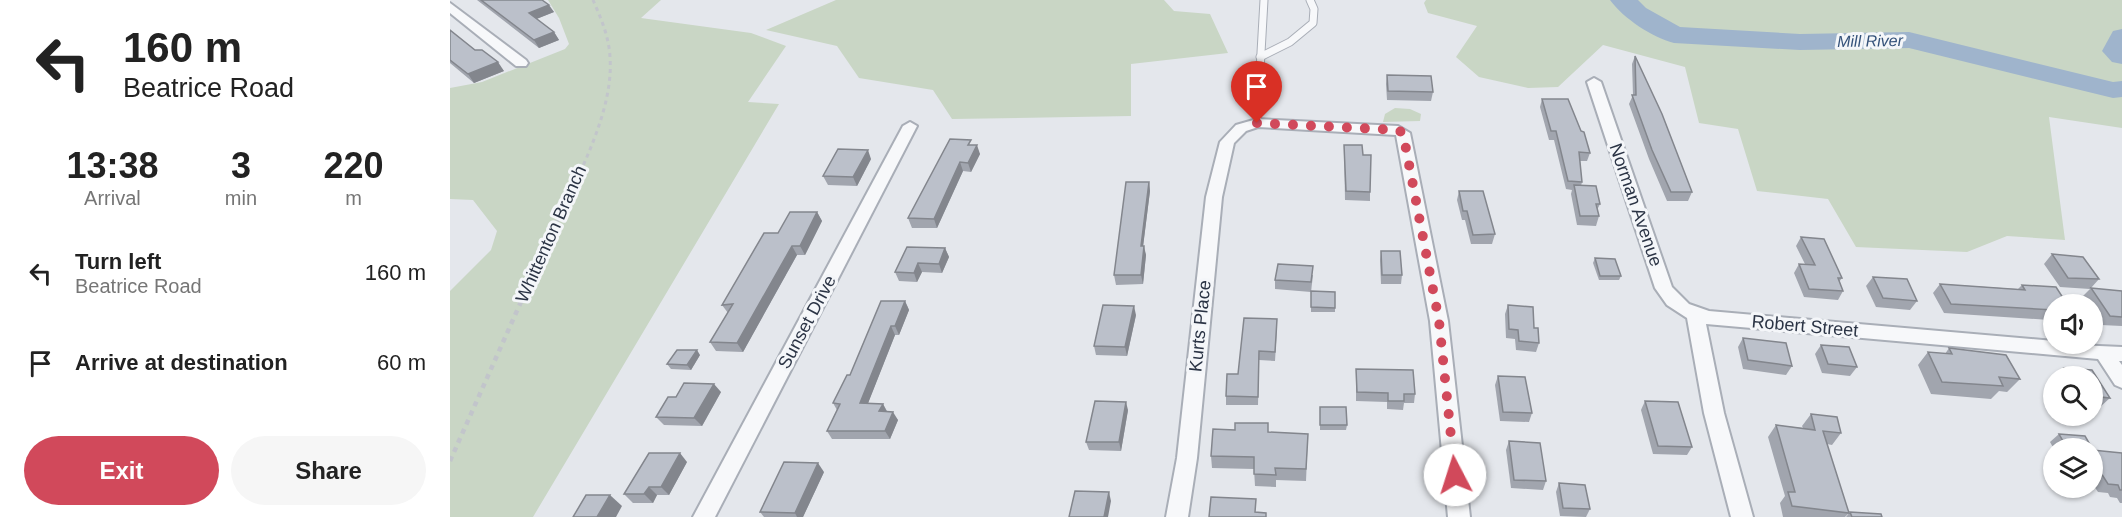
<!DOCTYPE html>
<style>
body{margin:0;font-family:Helvetica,sans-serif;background:#f6f6f6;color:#222;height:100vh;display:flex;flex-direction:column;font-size:22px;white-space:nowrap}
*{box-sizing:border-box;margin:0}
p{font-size:20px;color:#767676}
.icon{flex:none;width:33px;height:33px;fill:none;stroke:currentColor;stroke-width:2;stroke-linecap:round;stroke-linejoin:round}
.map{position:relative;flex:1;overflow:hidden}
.panel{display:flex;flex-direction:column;background:#fff;width:450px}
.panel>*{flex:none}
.banner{background:#fff;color:#222;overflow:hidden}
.tools{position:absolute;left:1593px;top:294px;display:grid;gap:12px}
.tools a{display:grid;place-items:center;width:60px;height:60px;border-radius:50%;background:#fff;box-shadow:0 2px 4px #0004;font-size:30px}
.pin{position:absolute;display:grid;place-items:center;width:51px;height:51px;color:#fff;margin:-62px -26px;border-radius:50% 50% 50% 0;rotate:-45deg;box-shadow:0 0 6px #0007}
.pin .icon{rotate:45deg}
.me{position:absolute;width:66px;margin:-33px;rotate:355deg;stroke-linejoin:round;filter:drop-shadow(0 0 4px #0008)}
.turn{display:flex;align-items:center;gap:21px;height:126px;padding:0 24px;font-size:27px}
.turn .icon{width:78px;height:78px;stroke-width:2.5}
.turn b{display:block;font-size:42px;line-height:51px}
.eta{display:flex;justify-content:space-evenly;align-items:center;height:102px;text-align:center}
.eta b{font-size:36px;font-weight:800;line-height:42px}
.button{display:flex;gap:12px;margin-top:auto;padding:12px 24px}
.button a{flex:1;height:69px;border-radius:36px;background:#d1495b;color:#fff;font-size:24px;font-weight:800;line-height:69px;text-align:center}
.button a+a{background:#f6f6f6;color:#222}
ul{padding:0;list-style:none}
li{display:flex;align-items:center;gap:18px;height:90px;padding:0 24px}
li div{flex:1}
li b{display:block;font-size:22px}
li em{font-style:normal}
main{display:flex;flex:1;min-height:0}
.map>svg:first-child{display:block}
.green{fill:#c9d6c5}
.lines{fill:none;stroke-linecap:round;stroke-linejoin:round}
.river{fill:#9fb4cc;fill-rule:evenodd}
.lane-casing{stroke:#a9aeb7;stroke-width:9}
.street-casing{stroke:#a9aeb7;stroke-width:4}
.path-far1{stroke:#c2c5cb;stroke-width:3;stroke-dasharray:4 4;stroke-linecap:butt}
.path{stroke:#c2c5cb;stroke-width:4.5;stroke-dasharray:5 5;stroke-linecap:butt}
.lane{stroke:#f7f8fa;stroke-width:7}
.street{fill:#f7f8fa;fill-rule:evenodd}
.wall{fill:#a1a5ae}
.shaded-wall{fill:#83868d}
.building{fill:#bbc0ca;stroke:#83868d;stroke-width:1.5}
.route{stroke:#d1495b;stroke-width:10;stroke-dasharray:0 18}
.labels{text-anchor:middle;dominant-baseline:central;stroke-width:6;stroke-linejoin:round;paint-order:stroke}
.far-water-label{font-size:16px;font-style:italic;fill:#34527a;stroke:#f4f6f9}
.street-label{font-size:18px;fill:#2b3445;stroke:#f4f6f9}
</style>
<main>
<section class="panel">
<div class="banner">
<div class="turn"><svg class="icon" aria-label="left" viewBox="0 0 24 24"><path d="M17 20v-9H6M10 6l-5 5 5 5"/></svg><div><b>160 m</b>Beatrice Road</div></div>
</div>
<div class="eta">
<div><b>13:38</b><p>Arrival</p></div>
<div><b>3</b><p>min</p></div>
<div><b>220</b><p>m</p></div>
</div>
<ul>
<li><svg class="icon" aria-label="left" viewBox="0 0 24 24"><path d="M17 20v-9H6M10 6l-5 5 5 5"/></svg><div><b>Turn left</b><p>Beatrice Road</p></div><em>160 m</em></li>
<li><svg class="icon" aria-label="arrive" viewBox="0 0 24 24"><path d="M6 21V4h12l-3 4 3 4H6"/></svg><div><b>Arrive at destination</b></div><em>60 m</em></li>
</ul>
<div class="button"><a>Exit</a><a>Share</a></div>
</section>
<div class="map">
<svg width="1672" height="517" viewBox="0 0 1672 517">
<rect width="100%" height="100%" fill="#e4e7ec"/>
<g class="green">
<polygon points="98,0 211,0 191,18 301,33 336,46 298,102 329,104 83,517 0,517 0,291 41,250 47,231 23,200 0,199 0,88 32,82 115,49 119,44 109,18"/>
<polygon points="386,0 714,0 724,11 760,14 778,53 681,64 681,116 502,119 483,90 409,78 387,46 316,30"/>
<polygon points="976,0 1672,0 1672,128 1599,117 1615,240 1557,236 1517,252 1406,247 1378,199 1307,191 1288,129 1249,123 1235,67 1153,45 1108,87 1078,88 1029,77 1006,57 1027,26 978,13 974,3"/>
<polygon points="945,108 960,109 971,114 970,121 933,122 935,114"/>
</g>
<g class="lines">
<g class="river">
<path d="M1160,0H1188L1196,8L1230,27L1350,34L1459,32L1663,82L1672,81V97L1663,98L1459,48L1350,50L1224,43C1202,37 1174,19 1160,0Z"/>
<polygon points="1672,29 1672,64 1662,62 1652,51 1663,31"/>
</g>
<defs>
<g id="lane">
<polyline points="810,57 840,42 863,23 864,9 860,0"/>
<polyline points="807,123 814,0"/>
</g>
<g id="street">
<polygon points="0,3 76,60 78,63 76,66 66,66 0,13"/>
<polygon points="1144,78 1151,82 1222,287 1239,304 1259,311 1604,341 1604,344 1672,347 1672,361 1669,361 1672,365 1672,388 1665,385 1648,359 1256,324 1274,413 1303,517 1281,517 1254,413 1237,318 1217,305 1205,288 1137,82"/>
<polygon points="807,119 948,126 960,133 998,321 1020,517 998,517 980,321 946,135 808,127 796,131 784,143 772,197 747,458 738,517 716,517 727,458 756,197 770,142 786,125"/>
<polygon points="460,122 467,126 265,517 243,517 453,126"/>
</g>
</defs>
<use href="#lane" class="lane-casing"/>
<use href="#street" class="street-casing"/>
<path class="path-far1" d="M107,223C128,174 164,112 160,57C159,37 151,18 143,0"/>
<polyline class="path" points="0,461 107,221"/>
<use href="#lane" class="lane"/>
<use href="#street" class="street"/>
</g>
<g class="wall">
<polygon points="27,0 92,0 104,12 86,19 104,32 109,40 89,48"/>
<polygon points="0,30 25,50 54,71 24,83 0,63"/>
<polygon points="1185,56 1242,192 1238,201 1217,201 1199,159 1179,104 1183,95 1182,64"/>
<polygon points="937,75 983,92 981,101 937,100 936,84"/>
<polygon points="1092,99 1140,153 1137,161 1130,161 1132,182 1131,186 1150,204 1147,210 1149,216 1146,226 1127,225 1121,194 1122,190 1116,189 1104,140 1099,140 1090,107"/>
<polygon points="522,145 530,154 521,172 513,171 487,228 462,228 458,218"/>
<polygon points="894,145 920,192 920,201 895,200"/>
<polygon points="421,159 407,186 378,185 373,176"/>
<polygon points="699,182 700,191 693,246 696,255 693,284 666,285 664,275"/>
<polygon points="1009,191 1045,234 1042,244 1021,244 1015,220 1012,220 1007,200"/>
<polygon points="367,212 372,221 355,255 347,255 293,352 266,351 260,342 278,313 272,305 328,233"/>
<polygon points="1351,237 1392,278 1389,282 1393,291 1388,300 1354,297 1344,273 1349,264 1355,264 1346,246"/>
<polygon points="495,248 499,257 492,273 472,272 467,282 449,281 445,272"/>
<polygon points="931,251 952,275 951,284 931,284 930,260"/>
<polygon points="1602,254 1649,279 1641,288 1672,291 1672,326 1651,325 1642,313 1642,304 1637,304 1632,297 1640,289 1610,287 1594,264"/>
<polygon points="1145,258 1171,276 1169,280 1149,280 1143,263"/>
<polygon points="863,275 861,292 825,289 825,280"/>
<polygon points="1423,277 1467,301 1460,310 1426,307 1416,286"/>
<polygon points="1490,284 1568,289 1572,285 1604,304 1604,317 1601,317 1599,320 1494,313 1483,293"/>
<polygon points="861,291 885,292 885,312 861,312"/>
<polygon points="455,301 459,310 449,335 445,335 418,403 433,404 437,411 448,420 440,439 382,439 377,431 387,410 383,403"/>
<polygon points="1058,305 1084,328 1089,343 1086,352 1066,350 1065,339 1056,338 1055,314"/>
<polygon points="686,315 677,356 646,355 644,346"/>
<polygon points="827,328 825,361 809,360 808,405 776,405 776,396 788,374"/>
<polygon points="1293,338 1342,366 1336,375 1293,369 1288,347"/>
<polygon points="1371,345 1407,367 1400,376 1372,373 1365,354"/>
<polygon points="1499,348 1570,379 1557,392 1549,391 1541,399 1481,394 1468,365 1478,352 1495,354"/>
<polygon points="250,355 241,370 221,369 217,364"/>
<polygon points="1614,368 1642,370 1660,398 1650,407 1642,406 1642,376 1605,376"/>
<polygon points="906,369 965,394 964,403 954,403 953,410 937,409 937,402 906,401"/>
<polygon points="1048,376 1082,413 1079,422 1050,421 1045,385"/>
<polygon points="271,392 252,426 214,425 206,417 226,397"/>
<polygon points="1195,401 1242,447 1237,455 1203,454 1191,410"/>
<polygon points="870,407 897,425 896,430 870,430"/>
<polygon points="678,410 671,451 639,450 636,442"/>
<polygon points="1361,414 1391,433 1382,445 1377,444 1399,513 1395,517 1333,517 1330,503 1335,496 1318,437 1326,425 1353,428 1352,426"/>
<polygon points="819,432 858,434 856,481 826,480 826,487 805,486 804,469 762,468 761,456"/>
<polygon points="1609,434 1642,448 1604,449 1600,442"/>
<polygon points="1059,441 1096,481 1093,490 1061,488 1056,450"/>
<polygon points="1642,450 1672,453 1672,503 1670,503 1667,498 1660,497 1658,493 1648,492 1642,483"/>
<polygon points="237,462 219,495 207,495 203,503 183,503 174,494"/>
<polygon points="374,472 353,517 314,517 310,512"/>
<polygon points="1109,483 1140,509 1136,517 1110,516 1106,492"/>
<polygon points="1400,512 1402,517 1396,517"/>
</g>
<g class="shaded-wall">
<polygon points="99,5 104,12 84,20 79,13"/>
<polygon points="104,32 109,40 89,48 84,40"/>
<polygon points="48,62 54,71 24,83 18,74"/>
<polygon points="527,145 530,154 521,172 518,163"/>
<polygon points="418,150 421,159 407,186 403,177"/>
<polygon points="510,162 513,171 487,228 484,219"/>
<polygon points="699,182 700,191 692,255 691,246"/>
<polygon points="367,212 372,221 355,255 350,246"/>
<polygon points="342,246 347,255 293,352 287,343"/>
<polygon points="694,246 696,255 693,284 691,275"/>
<polygon points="495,248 499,257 492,273 489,264"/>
<polygon points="468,263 472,272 467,282 464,273"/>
<polygon points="455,301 459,310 449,335 445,326"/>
<polygon points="684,306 686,315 677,356 675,347"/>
<polygon points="441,326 445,335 415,411 410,403"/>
<polygon points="247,350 250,355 241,370 237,365"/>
<polygon points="264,384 271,392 252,426 244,418"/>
<polygon points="676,402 678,410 671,451 669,442"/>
<polygon points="433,404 437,412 429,411"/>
<polygon points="443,412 448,420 440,439 435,431"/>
<polygon points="230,453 237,462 219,495 211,487"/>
<polygon points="368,463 374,472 353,517 347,517 345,513"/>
<polygon points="199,487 207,495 203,503 194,494"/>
<polygon points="659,492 661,501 658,517 654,517"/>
<polygon points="160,495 172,506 166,517 147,517"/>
</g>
<g class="building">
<polygon points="31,0 92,0 99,5 79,13 104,32 84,40"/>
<polygon points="0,30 25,50 32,50 48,62 18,74 0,60"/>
<polygon points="1185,56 1212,114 1242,192 1221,192 1202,150 1182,95 1186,95"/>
<polygon points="937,75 981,76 983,92 938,91"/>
<polygon points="1092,99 1118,99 1131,131 1134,132 1140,153 1129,152 1132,182 1118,181 1106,131 1101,131"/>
<polygon points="500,139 521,140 518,145 527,145 518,163 510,162 484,219 458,218"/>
<polygon points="894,145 912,145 913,155 921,155 920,192 896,191"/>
<polygon points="388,149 418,150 403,177 373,176"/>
<polygon points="676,182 699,182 691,246 694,246 691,275 664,275"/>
<polygon points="1124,185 1146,186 1150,204 1146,204 1149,216 1130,216"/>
<polygon points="1009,191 1033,191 1045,234 1023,235 1017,211 1013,211"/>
<polygon points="340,212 367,212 350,246 342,246 287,343 260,342 283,304 272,305 314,233 328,233"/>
<polygon points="1351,237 1374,239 1392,278 1388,278 1393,291 1359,289 1349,264 1365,265"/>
<polygon points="457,247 495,248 489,264 468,263 464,273 445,272"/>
<polygon points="931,251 950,251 952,275 932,275"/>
<polygon points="1602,254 1633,257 1649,279 1618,278"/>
<polygon points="1145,258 1165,259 1171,276 1150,276"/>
<polygon points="828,264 863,266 861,282 825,280"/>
<polygon points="1423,277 1457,279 1467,301 1433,298"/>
<polygon points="1490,284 1575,290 1572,285 1606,287 1617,304 1604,304 1604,310 1501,304"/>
<polygon points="1641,288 1672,291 1672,317 1660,316"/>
<polygon points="861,291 885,292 885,308 861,307"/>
<polygon points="431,301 455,301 445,326 441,326 410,403 433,404 429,411 443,412 435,431 377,431 390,404 383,403 397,375 400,375"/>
<polygon points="653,305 684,306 675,347 644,346"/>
<polygon points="1058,305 1083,307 1084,328 1088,328 1089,343 1069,341 1068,330 1059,329"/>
<polygon points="794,318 827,319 825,352 809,351 808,397 776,396 777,374 788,374"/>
<polygon points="1293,338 1336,343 1342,366 1298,360"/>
<polygon points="1371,345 1399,347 1407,367 1378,364"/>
<polygon points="1499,348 1556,355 1570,379 1549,377 1553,386 1492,382 1478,352 1502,354"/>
<polygon points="227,350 247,350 237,365 217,364"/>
<polygon points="1614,368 1642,370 1660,398 1642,396 1642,376 1619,376"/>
<polygon points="906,369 963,370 965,394 954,394 954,401 938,401 938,393 907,392"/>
<polygon points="1048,376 1075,377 1082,413 1053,412"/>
<polygon points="234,383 264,384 244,418 206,417 218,397 226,397"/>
<polygon points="645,401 676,402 669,442 636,442"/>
<polygon points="1195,401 1228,402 1242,447 1208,446"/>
<polygon points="870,407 896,407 897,425 870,425"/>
<polygon points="1361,414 1387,417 1391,433 1373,431 1399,513 1342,506 1338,492 1345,492 1326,425 1365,430"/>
<polygon points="785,423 818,423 818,432 858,434 856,469 825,468 826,475 804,474 804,457 761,456 763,429 785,430"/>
<polygon points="1609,434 1635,436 1642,448 1617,448"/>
<polygon points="1059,441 1090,443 1096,481 1064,480"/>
<polygon points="1642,450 1672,453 1672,490 1670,490 1668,485 1658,484 1642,459"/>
<polygon points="199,453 230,453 211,487 199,487 194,494 174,494"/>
<polygon points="334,462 368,463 345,513 310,512"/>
<polygon points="1109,483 1135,485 1140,509 1113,508"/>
<polygon points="625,491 659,492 654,517 619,517"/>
<polygon points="136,495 160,495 147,517 123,517"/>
<polygon points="761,497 806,499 805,512 816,513 816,517 759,517"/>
<polygon points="1400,512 1431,514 1432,517 1402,517"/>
</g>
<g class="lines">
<polyline class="route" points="807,123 948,130 953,133 989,321 1005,475"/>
</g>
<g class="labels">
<g class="far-water-label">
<text transform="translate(1420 41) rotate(-1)">Mill River</text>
</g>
<g class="street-label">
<text transform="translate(1186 205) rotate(71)">Norman Avenue</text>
<text transform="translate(101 234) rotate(-66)">Whittenton Branch</text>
<text transform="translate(357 322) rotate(-62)">Sunset Drive</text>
<text transform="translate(750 326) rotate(-84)">Kurts Place</text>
<text transform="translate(1355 326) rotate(5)">Robert Street</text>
</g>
</g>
</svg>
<div class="tools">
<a><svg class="icon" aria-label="sound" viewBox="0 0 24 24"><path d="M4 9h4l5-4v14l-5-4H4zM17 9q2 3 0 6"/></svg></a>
<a><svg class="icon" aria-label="search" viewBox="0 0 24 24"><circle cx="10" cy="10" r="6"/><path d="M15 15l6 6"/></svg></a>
<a><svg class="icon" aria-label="layers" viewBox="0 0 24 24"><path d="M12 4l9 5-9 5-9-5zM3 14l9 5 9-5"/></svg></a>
</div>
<div class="pin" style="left:807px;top:123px;background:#d93025"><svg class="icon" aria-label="arrive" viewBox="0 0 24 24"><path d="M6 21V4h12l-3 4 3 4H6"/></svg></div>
<svg class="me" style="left:1005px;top:475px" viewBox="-20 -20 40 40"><circle r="19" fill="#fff"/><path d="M0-13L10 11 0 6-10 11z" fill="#d1495b"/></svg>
</div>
</main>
